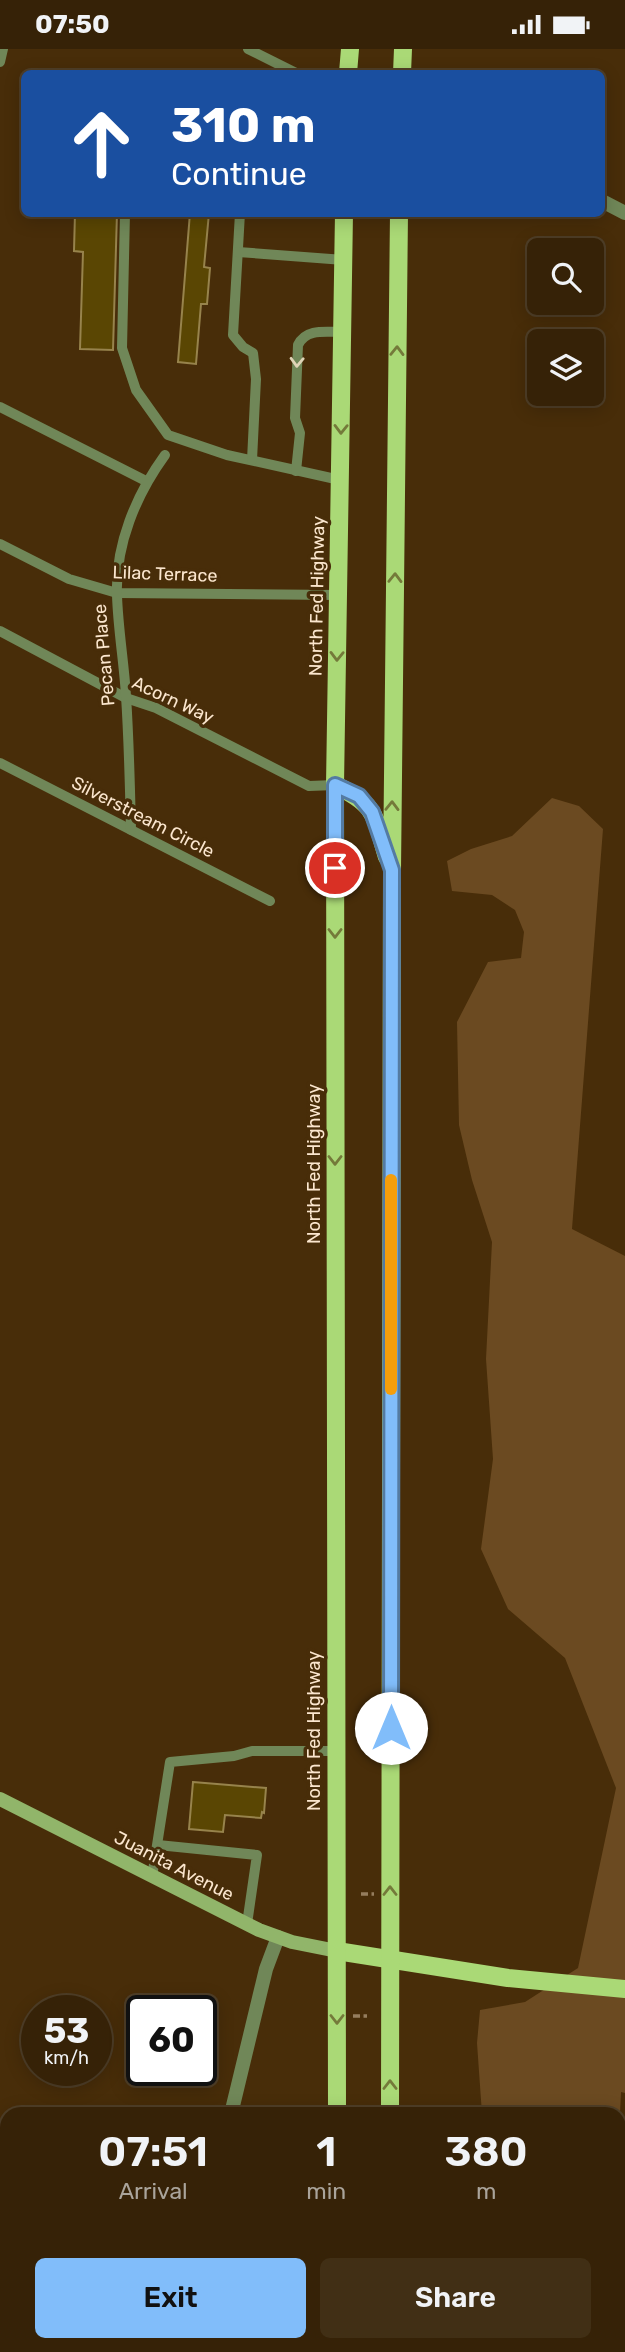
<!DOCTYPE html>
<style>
body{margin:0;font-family:Rubik,sans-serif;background:#412f15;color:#f1f3f6;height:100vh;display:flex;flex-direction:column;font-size:26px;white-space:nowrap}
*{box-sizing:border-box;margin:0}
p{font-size:23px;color:#aaa49b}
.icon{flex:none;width:38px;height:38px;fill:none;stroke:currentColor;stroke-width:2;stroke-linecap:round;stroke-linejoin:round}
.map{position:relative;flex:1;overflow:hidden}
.sheet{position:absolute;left:0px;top:2058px;width:626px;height:245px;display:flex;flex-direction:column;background:#362207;border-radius:21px 21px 0 0;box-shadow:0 4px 18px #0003,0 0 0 2px #503f28}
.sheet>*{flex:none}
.banner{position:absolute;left:21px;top:21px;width:584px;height:147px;border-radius:10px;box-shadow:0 4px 18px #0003,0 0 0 2px #503f28;background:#1a4fa0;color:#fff;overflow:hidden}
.buttons{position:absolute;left:527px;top:189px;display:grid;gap:14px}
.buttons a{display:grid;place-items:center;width:77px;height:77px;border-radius:10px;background:#362207;box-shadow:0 4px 18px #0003,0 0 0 2px #503f28;font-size:35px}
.speed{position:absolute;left:21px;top:1946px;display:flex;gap:14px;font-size:35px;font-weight:700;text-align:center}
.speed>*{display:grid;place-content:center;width:91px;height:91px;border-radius:50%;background:#362207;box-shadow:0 4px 18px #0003,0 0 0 2px #503f28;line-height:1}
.speed small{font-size:18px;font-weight:400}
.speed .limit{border:4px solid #111;border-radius:10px;background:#fff;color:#111}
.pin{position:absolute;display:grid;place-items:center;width:60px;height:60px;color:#fff;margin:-30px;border:4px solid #fff;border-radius:50%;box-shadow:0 2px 7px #0007}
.me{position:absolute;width:77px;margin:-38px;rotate:0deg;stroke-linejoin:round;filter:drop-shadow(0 0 5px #0008)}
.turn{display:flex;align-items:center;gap:24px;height:147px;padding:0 35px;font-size:32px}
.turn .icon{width:91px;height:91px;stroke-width:2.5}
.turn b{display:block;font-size:49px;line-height:60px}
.eta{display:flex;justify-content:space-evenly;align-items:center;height:119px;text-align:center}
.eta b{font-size:42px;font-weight:600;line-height:49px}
.primary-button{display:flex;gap:14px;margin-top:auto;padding:14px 35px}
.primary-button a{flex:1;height:80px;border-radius:10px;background:#81bdfa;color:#111;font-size:28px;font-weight:600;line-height:80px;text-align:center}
.primary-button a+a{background:#412f15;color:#f1f3f6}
.status{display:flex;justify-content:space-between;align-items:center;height:49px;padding:0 35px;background:#362207;direction:ltr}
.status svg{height:19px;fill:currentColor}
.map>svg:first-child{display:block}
.green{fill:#6b4a21}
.building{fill:#5a4603;stroke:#97834c;stroke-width:2}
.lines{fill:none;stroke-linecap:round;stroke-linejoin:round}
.path{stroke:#957d5e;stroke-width:3.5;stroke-dasharray:7 3.5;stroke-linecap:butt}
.lane{stroke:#708758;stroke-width:10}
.street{stroke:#708758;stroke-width:14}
.secondary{stroke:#91b56a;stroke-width:14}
.primary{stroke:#aad976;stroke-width:18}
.oneway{stroke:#747a3a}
.oneway2{stroke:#dfd3b6}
.route-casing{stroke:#547ba2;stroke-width:18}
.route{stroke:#81bdfa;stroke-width:12}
.slow{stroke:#f59e0b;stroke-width:12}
.labels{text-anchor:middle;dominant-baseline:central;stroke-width:7;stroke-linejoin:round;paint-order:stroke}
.street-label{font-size:18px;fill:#fbe6ce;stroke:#482d09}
</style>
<div class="status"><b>07:50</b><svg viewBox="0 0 49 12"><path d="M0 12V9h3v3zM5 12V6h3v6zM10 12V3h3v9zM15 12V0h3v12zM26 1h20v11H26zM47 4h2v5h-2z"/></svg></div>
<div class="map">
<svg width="625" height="2303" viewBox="0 0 625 2303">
<rect width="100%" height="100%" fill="#482d09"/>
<g class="green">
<polygon points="552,749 579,757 603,780 572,1180 625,1207 625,2044 621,2043 620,2065 482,2065 477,1994 480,1961 525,1953 578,1919 616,1739 565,1609 508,1560 481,1500 493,1410 486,1310 492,1193 472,1131 459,1076 457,973 488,913 521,909 524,883 515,861 492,846 452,842 447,812 471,800 512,787"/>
<polygon points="620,2174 625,2183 625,2303 544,2303 541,2296 620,2296"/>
</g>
<g class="building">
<polygon points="75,164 117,164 113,301 80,300 83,203 74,202"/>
<polygon points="190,164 209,164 204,218 210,219 207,255 201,255 196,315 178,313"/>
<polygon points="193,1733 266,1739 264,1764 262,1763 261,1769 225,1766 223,1783 189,1780"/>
<polygon points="625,2174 625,2206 620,2203 620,2183"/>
</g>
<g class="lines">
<g class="path">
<polyline points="361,1845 374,1845"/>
<polyline points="353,1967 367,1967"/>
</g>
<g class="lane">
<polyline points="248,0 296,24"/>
<polyline points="0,13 3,0"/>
<polyline points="125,164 122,299 136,341 168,386 227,406 340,431"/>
<polyline points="240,164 233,286 243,298 253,304 256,330 252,411"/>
<polyline points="238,203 344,211"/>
<polyline points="0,358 146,432"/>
<path d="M296,422L300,384L295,369L298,296C306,279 326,283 342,283"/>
<polyline points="0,495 69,530 117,544 338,546"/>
<polyline points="0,582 126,649 156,659 309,737 335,736"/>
<polyline points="0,714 270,852"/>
<path d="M131,781C130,737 129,692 126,647C124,613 118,580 117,546C115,496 136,446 165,406"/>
<polyline points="158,1796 257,1806 247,1875"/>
<polyline points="152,1828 170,1713 234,1707 252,1702 335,1702"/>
<polyline points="226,2303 229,2296"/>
</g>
<g class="street">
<polyline points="602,152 625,164"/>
<polyline points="231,2065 266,1920 278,1888"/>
<polyline points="129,2303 132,2296"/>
</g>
<polyline class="secondary" points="0,1750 259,1881 292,1893 337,1902"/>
<g class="primary">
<polyline points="348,24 350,0"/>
<polyline points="402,24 403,0"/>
<path d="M335,736C377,756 374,766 387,808"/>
<polyline points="337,1902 508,1929 625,1940"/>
<polyline points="337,2065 335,736 344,164"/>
<polyline points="390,2065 392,821 399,164"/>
<polyline points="336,2296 336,2303"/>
<polyline points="390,2296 390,2303"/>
</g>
</g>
<defs><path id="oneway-chevron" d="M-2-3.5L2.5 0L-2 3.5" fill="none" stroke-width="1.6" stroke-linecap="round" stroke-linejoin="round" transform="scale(1.75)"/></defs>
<g class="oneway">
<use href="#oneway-chevron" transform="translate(397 302) rotate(-89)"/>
<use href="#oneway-chevron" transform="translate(341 380) rotate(91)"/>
<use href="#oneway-chevron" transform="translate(395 529) rotate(-89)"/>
<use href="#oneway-chevron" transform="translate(337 607) rotate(91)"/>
<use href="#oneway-chevron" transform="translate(392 757) rotate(-89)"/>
<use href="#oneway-chevron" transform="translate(335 884) rotate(90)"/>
<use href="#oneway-chevron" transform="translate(335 1111) rotate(90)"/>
<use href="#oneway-chevron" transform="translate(390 1842) rotate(-90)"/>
<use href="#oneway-chevron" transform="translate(337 1970) rotate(90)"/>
<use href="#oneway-chevron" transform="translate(390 2036) rotate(-90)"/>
</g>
<use class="oneway2" href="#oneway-chevron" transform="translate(297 313) rotate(92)"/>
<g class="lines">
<defs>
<polyline id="route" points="335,819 335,736 359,747 372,763 392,821 391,1679"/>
</defs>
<use href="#route" class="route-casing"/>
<use href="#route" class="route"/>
<polyline class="slow" points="391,1340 391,1131"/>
</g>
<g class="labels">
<g class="street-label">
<text transform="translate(165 525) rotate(2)">Lilac Terrace</text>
<text transform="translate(317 547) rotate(-89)">North Fed Highway</text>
<text transform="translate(104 606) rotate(-95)">Pecan Place</text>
<text transform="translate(173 651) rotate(25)">Acorn Way</text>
<text transform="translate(143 768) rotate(27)">Silverstream Circle</text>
<text transform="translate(314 1115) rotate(-90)">North Fed Highway</text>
<text transform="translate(314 1682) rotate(-90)">North Fed Highway</text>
<text transform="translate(174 1817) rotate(27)">Juanita Avenue</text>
</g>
</g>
</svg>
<div class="buttons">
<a><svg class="icon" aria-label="search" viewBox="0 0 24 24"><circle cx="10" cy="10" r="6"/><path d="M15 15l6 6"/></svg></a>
<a><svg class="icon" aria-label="layers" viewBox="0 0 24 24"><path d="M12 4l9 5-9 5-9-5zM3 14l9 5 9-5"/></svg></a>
</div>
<div class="speed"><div>53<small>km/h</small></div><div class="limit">60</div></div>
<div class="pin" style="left:335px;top:819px;background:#d93025"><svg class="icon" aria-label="arrive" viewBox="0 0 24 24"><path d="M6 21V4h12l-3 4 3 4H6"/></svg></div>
<svg class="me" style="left:391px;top:1679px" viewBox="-20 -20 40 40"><circle r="19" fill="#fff"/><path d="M0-13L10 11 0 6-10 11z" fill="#81bdfa"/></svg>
<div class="banner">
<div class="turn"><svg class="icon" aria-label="ahead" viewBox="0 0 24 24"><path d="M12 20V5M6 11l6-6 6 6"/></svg><div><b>310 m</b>Continue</div></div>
</div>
<section class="sheet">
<div class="eta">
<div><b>07:51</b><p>Arrival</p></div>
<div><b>1</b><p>min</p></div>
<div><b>380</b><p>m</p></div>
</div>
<div class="primary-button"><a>Exit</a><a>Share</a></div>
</section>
</div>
